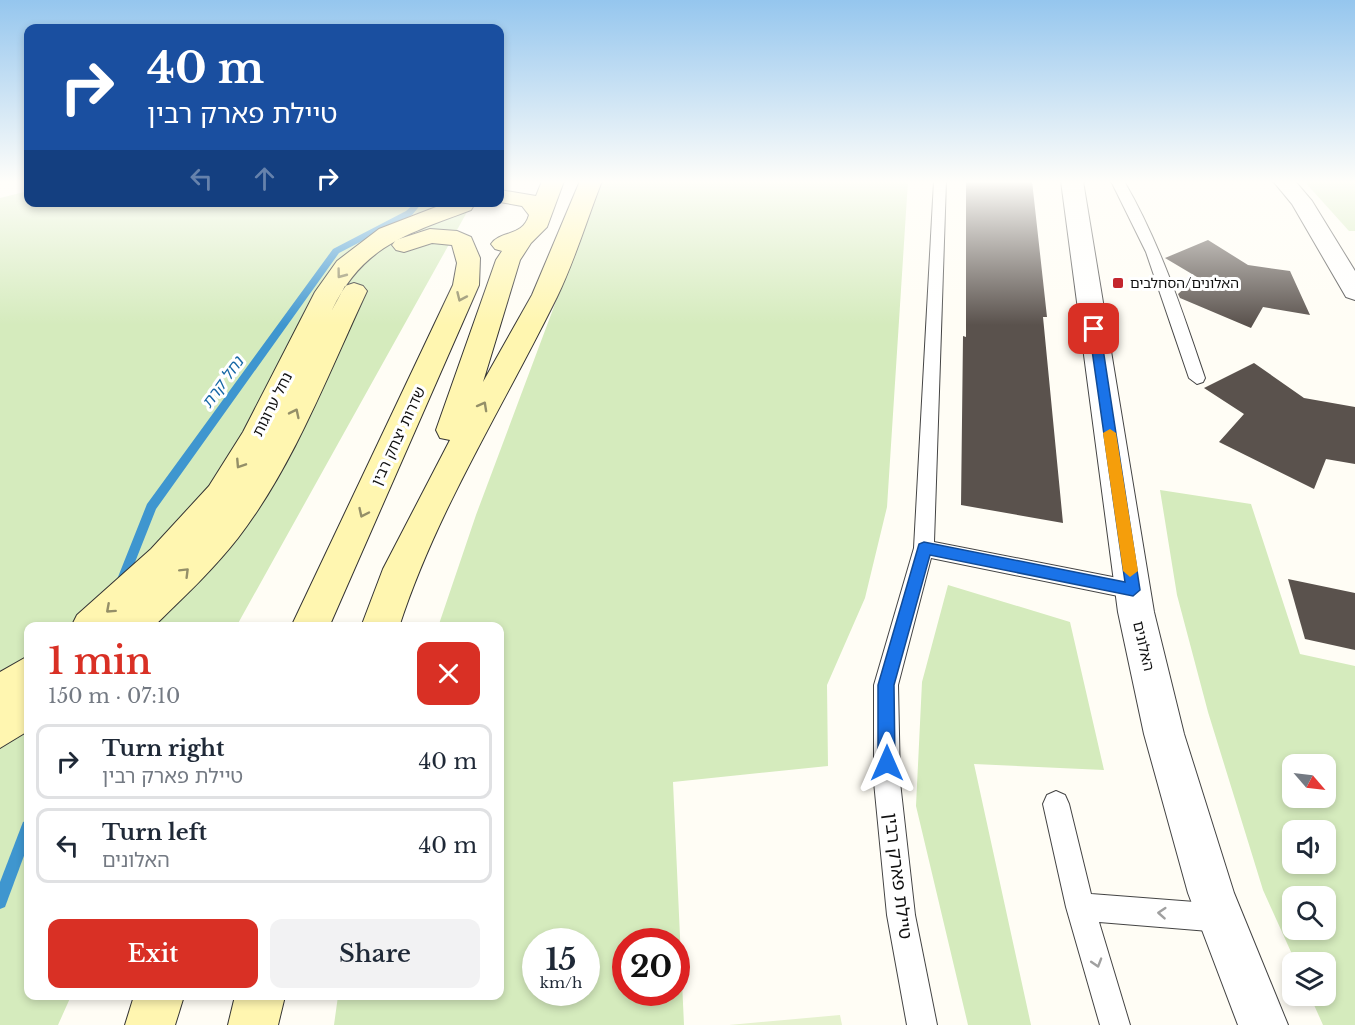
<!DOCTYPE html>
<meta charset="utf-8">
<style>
body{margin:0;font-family:"Libre Baskerville","Noto Sans Hebrew",serif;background:#f2f2f3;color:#1f2937;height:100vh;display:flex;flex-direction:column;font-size:22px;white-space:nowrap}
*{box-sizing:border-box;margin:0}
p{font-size:20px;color:#747a83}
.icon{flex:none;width:33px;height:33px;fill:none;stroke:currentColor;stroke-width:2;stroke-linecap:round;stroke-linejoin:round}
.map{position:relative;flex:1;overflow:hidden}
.panel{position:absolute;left:24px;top:622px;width:480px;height:378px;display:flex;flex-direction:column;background:#fff;border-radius:12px;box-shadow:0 3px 9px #0003}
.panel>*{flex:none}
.hud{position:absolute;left:24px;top:24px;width:480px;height:183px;border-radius:12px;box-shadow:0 3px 9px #0003;background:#1a4fa0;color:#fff;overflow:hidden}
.needle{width:39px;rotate:118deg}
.controls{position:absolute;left:1282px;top:754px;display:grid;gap:12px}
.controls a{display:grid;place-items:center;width:54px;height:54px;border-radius:12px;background:#fff;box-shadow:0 3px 9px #0003;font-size:30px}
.speed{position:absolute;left:522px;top:928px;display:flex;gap:12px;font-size:30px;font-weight:700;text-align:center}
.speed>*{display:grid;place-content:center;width:78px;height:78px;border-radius:50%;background:#fff;box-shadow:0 3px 9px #0003;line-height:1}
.speed small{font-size:15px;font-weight:400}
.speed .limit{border:9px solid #d22;background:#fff;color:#111}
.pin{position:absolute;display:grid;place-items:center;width:51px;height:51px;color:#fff;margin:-26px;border-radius:12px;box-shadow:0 3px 9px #0006}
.me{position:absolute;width:66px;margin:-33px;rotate:0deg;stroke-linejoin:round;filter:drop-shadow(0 0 4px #0008)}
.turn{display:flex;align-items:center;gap:21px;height:126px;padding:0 24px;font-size:27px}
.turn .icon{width:78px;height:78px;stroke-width:2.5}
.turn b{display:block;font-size:42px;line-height:51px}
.lanes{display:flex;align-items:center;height:57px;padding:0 24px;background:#0003;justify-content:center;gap:30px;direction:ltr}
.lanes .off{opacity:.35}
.round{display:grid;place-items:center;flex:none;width:63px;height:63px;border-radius:12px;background:#f2f2f3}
.head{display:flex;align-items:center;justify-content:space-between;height:102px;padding:0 24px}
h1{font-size:36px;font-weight:600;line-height:45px;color:#d93025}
.button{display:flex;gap:12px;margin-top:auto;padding:12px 24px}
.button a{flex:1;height:69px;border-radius:12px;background:#d93025;color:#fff;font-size:24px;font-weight:600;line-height:69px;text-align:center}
.button a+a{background:#f2f2f3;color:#1f2937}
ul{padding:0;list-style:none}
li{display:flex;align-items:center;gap:18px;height:75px;margin:0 12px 9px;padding:0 12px;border:3px solid #e0e1e3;border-radius:12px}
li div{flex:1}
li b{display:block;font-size:22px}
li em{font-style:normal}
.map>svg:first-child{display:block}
.green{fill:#d5ebbd;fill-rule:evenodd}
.pitch{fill:#e6f2cf}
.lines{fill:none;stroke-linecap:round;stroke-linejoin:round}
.stream{fill:#3f96cf;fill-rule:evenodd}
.building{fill:#5a524d}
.lane-casing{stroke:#444;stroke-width:2}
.street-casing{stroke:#444;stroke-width:2}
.secondary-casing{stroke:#333;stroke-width:2}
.lane{fill:#fff;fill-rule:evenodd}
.street{fill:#fff;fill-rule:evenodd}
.secondary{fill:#fff6b0;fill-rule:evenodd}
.oneway{stroke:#948f68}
.oneway2{stroke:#a0a0a0}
.route{fill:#1a73e8;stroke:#114b97;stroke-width:1.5}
.slow{fill:#f59e0b}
.poi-dot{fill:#c4262e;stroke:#fff;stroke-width:2}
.labels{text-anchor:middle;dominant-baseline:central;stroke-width:6;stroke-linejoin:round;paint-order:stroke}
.far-poi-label{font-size:14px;fill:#111;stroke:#fff;text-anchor:start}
.street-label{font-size:15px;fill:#111;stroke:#fff}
.water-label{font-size:16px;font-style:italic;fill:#1768a6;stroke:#fff}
.near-street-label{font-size:18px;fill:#111;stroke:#fff}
</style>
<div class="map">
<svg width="1355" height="1025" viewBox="0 0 1355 1025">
<rect width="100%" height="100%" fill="#fffdf5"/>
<g class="green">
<path d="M601,181H908L887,507L865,598L827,685L828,766L673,782L684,1025H334L338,996H500V627H438L476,515ZM536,942H586V993H536ZM626,942H676V993H626Z"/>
<polygon points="1304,181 1355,181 1355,231 1349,231"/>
<polygon points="28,191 28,202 472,203 236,627 28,627 28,996 71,996 58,1025 0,1025 0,198"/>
<path d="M1160,490L1251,504L1300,654L1355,666V1025H1323L1310,996H1326V963H1296L1263,890L1208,712L1177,595ZM1293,765H1326V798H1293ZM1293,831H1326V864H1293ZM1293,897H1326V930H1293Z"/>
<polygon points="948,585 1070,622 1104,770 974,764 1031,1025 968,1025 916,806 922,682"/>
</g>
<polygon class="pitch" points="840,1015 842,1025 729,1025"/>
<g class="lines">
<g class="stream">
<polygon points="416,202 423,202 412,215 339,253 156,509 126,585 122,587 118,585 116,582 147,504 333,249 406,211"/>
<polygon points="28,820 28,845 5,907 0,909 0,882 23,822"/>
</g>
</g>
<g class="building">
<polygon points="966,181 1032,181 1047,317 1043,317 1063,523 961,505 963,336 966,337"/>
<polygon points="1208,240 1248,265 1290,271 1310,315 1263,307 1251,328 1180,298 1178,294 1197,277 1165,258"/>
<polygon points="1254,363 1304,398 1355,407 1355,464 1326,459 1314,489 1219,442 1244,414 1204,388"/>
<polygon points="1288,579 1355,593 1355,650 1305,639"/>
</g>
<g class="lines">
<defs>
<g id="lane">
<polygon points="934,181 946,181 934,542 1133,581 1140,584 1144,590 1140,596 1133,599 931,558 898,685 900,782 915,915 937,1025 907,1025 887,915 874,782 874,685 914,548"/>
<path d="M1111,181H1124C1160,243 1182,310 1205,378L1203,382L1197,384L1189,378L1146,252Z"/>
<polygon points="1056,791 1065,795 1069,804 1091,894 1221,904 1231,908 1235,918 1231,928 1221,932 1099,922 1130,1025 1100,1025 1066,907 1043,804 1047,795"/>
</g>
<g id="street">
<polygon points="1061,181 1083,181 1154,612 1184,734 1234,893 1288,1025 1238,1025 1188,893 1144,734 1118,612"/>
<polygon points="1273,181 1295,181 1312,201 1355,271 1355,300 1346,297 1292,204"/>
</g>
<g id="secondary">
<path d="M542,181H564L547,227L531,243L520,260L483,382L532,295L580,181H602C587,219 575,260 557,297C503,407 437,510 399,627H361L383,569L450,440L440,438L436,430L496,260L502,251L495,249L491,244C501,230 523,237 529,215L522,206L500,202V190L536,196Z"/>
<path d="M449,202H472L474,205L471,210C408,234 363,245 332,310L345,286L354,283L363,286L367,291C328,374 294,465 238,538C213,570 183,598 153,627H71L77,615L151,549L209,486L243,432L315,292L337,261L379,229Z"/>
<polygon points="430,229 457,231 471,237 480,258 479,285 329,627 291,627 453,285 457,263 452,245 432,243 404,252 396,250 392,245 396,240"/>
<polygon points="28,656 28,731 0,748 0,672"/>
<polygon points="134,996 184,996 175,1025 125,1025"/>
<polygon points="235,996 285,996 278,1025 228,1025"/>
</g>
</defs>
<use href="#lane" class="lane-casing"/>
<use href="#street" class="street-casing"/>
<use href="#secondary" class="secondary-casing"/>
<use href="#lane" class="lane"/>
<use href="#street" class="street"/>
<use href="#secondary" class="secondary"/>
</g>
<defs><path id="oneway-chevron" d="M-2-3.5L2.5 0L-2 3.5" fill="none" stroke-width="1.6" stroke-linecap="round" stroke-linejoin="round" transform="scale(1.5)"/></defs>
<g class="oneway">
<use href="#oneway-chevron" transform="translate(341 274) rotate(127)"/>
<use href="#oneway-chevron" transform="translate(461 297) rotate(114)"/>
<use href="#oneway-chevron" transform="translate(483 406) rotate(-61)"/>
<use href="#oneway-chevron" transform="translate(295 413) rotate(-64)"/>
<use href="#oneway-chevron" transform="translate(240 464) rotate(123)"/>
<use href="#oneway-chevron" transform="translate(363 513) rotate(115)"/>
<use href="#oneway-chevron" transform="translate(185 572) rotate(-45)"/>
<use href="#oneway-chevron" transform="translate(110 609) rotate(138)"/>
</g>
<g class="oneway2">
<use href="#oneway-chevron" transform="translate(1162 913) rotate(-176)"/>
<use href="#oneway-chevron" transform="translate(1097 963) rotate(73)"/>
</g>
<linearGradient id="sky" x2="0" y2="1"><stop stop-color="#95c6ee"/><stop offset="0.56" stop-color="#fffefa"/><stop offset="1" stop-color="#fffefa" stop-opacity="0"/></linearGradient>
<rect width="1355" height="325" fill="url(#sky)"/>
<polygon class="route" points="1094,325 1100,329 1140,590 1133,596 930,555 894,685 895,763 893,769 887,772 881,769 878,763 878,685 919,544 924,542 1125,582 1089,329"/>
<polygon class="slow" points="1110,429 1116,433 1138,571 1130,577 1123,571 1103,433"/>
<rect class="poi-dot" x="1112" y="277" width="12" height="12" rx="3"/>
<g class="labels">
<g class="far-poi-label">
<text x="1130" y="283">האלונים/הסחלבים</text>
</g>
<g class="street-label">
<text transform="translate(272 404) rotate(-63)">נחל ערוגות</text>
<text transform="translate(398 436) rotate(-65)">שדרות יצחק רבין</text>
<text transform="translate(1144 646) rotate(77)">האלונים</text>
</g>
<g class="water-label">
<text transform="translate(222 382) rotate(-54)">נחל קרת</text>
</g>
<g class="near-street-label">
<text transform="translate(898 876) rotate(83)">טיילת פארק רבין</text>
</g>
</g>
</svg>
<div class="controls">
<a><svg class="needle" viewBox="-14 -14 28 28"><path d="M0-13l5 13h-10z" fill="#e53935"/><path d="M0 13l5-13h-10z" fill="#747a83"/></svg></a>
<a><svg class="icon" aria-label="sound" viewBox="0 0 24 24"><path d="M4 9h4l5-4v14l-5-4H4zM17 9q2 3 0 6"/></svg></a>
<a><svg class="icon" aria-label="search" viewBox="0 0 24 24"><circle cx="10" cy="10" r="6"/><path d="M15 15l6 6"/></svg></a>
<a><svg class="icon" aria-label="layers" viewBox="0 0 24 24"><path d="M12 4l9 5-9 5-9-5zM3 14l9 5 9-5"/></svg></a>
</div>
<div class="speed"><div>15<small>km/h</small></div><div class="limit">20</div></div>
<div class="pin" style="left:1094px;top:329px;background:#d93025"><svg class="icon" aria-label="arrive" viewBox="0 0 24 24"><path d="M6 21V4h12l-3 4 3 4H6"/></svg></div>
<svg class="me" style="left:887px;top:763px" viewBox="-20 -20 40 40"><path d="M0-17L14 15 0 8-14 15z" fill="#1a73e8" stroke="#fff" stroke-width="4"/></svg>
<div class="hud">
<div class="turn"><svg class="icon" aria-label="right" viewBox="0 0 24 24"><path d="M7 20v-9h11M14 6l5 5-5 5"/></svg><div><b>40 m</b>טיילת פארק רבין</div></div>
<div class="lanes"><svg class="icon off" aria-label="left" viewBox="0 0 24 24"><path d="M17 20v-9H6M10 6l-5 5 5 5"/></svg><svg class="icon off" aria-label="ahead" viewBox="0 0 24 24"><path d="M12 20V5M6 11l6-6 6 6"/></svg><svg class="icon" aria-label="right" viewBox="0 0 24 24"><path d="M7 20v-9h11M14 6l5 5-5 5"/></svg></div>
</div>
<section class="panel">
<div class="head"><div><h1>1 min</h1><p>150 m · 07:10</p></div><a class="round" style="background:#d93025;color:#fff"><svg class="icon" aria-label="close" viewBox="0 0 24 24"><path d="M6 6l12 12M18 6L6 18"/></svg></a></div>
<ul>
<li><svg class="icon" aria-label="right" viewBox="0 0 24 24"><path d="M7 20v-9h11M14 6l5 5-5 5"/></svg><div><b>Turn right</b><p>טיילת פארק רבין</p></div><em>40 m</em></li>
<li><svg class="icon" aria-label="left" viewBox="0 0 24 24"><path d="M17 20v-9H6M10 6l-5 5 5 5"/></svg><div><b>Turn left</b><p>האלונים</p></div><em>40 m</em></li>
</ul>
<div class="button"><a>Exit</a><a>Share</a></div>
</section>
</div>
